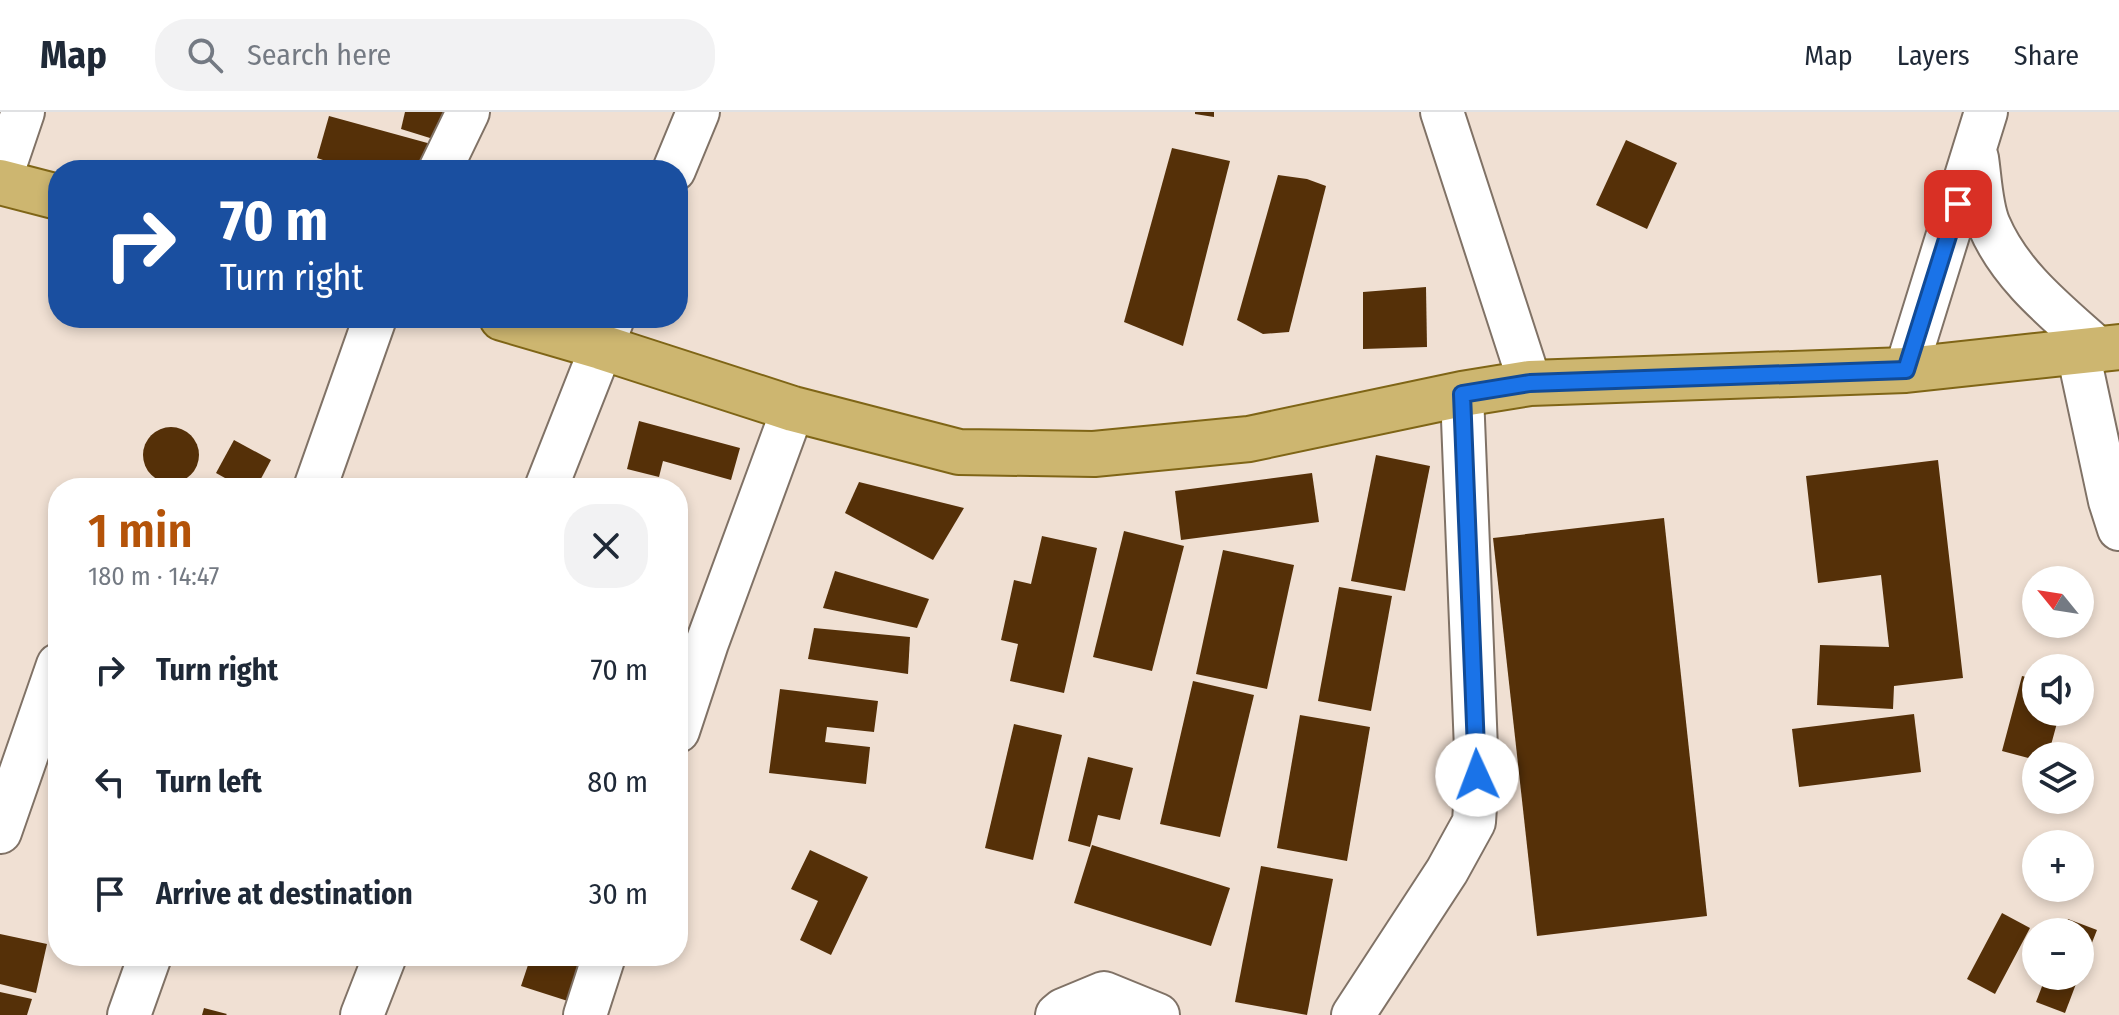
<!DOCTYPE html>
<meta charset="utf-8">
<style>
body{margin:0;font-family:"Fira Sans Condensed",sans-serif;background:#f2f2f3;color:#1f2937;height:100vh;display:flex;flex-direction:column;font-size:30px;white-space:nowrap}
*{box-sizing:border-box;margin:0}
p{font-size:26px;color:#747a83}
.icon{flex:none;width:44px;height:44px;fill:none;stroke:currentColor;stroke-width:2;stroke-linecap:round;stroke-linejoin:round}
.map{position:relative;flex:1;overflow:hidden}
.drawer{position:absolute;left:48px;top:366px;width:640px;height:488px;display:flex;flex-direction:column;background:#fff;border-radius:32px;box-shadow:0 4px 12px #0003}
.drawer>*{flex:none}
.top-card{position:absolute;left:48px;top:48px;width:640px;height:168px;border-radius:32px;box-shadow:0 4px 12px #0003;background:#1a4fa0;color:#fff;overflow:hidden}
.needle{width:52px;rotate:300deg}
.fabs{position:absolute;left:2022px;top:454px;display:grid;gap:16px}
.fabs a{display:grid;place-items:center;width:72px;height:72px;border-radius:50%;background:#fff;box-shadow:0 4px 12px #0003;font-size:40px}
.pin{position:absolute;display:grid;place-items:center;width:68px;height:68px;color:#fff;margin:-34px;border-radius:16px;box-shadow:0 4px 12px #0006}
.me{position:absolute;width:88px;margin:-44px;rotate:358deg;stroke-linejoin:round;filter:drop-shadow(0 0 6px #0008)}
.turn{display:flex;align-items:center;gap:28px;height:168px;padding:0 40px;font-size:36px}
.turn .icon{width:104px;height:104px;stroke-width:2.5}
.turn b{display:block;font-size:56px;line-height:68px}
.round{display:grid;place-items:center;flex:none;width:84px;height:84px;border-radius:32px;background:#f2f2f3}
.headline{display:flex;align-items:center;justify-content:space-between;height:136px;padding:0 40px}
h1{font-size:48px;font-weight:600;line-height:60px;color:#b45309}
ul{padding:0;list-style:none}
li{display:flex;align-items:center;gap:24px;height:112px;padding:0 40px}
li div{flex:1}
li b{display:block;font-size:30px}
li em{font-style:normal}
header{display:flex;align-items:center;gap:48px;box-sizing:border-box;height:112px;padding:0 40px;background:#fff;border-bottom:2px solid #e0e1e3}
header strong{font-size:38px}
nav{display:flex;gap:44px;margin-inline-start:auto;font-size:28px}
.search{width:560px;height:72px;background:#f2f2f3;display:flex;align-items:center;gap:20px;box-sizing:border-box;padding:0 28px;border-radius:32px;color:#747a83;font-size:30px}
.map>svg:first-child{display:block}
.building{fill:#553008}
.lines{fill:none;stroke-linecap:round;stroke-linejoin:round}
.minor-casing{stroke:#807266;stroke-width:46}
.major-casing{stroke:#7f6516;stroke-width:48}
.minor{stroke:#fff;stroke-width:42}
.major{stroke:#cdb670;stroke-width:44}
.route-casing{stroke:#114b97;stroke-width:20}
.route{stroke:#1a73e8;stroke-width:14}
</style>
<header>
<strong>Map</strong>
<div class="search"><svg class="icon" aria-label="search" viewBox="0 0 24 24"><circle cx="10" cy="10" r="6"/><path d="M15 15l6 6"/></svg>Search here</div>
<nav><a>Map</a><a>Layers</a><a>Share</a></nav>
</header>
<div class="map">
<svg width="2119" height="903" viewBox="0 0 2119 903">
<rect width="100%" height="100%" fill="#f0e0d3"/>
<g class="building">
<polygon points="405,0 465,0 459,35 401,17"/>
<polygon points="1195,0 1214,0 1214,5 1195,2"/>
<polygon points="329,4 442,35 443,58 353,58 317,46"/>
<polygon points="1626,28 1677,51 1647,117 1596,93"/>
<polygon points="1172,36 1230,49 1183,234 1124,210"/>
<polygon points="1278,63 1307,67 1326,74 1289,220 1263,222 1237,208"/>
<polygon points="1426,175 1427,235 1363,237 1363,180"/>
<polygon points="639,309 740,336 731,368 663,349 659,365 627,357"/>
<circle cx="171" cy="343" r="28"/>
<polygon points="234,328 271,348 256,376 243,376 216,361"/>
<polygon points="1376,343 1430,354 1405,479 1351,469"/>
<polygon points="1938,348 1963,566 1894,574 1893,597 1817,593 1820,533 1889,535 1881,463 1818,471 1806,364"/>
<polygon points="1312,361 1319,410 1181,428 1175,379"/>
<polygon points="859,370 964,396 933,448 845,401"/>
<polygon points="1664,406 1707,804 1537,824 1493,426"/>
<polygon points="1124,419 1184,434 1152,559 1093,545"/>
<polygon points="1042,424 1097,436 1064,581 1010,569 1018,532 1001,528 1014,468 1031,472"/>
<polygon points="1223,438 1294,453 1267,577 1196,562"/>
<polygon points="835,459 929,487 917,516 823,496"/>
<polygon points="1339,475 1392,484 1371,599 1318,589"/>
<polygon points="814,516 910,525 908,562 808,547"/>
<polygon points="678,517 688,517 685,560 678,560"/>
<polygon points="2022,564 2036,567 2036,600 2060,600 2048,644 2036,644 2036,648 2002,639"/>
<polygon points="1193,569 1254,583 1220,725 1160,712"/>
<polygon points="780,577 878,589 874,620 827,615 825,630 870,635 866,672 769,661"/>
<polygon points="1914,602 1921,660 1799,675 1792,617"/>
<polygon points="1300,603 1370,615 1347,749 1277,736"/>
<polygon points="1014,612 1062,623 1033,748 985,736"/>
<polygon points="1088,645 1133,656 1120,708 1098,703 1090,735 1068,729"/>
<polygon points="1092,733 1230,776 1211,834 1074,791"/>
<polygon points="810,738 868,765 831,843 800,828 818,789 791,777"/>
<polygon points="1261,754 1333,767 1307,903 1235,890"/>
<polygon points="2002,801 2030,816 1995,882 1967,867"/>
<polygon points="2068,807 2097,818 2080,861 2080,820 2063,820"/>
<polygon points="0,822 47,832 36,881 0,872"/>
<polygon points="428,844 453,844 450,852"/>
<polygon points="531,844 589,844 574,891 521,874"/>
<polygon points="2046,864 2079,864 2065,901 2036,890"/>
<polygon points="0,880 32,887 27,903 0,903"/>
<polygon points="204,896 227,902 226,903 202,903"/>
</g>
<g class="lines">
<defs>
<g id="minor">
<polyline points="1442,0 1530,271"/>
<path d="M1977,46C1980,66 1981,95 1989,113C2011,165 2058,201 2099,238"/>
<polyline points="440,58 468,0"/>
<polyline points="674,58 698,0"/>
<polyline points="0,68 23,0"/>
<polyline points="2078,240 2110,389 2119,417"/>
<polyline points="1906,258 1986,0"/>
<polyline points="315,376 375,206"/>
<polyline points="546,376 613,206"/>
<polyline points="678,619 707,531 793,297"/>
<polyline points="0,720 58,553"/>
<polyline points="129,903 150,844"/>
<polyline points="362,903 385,844"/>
<polyline points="585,903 604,844"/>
<polyline points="1057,903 1063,898 1104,881 1158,903"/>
<polyline points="1353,903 1447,759 1474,710 1477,663 1462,282"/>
</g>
<g id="major">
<polyline points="0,70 58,85"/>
<polyline points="502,206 601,235 793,297 959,340 1094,342 1249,327 1462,282 1530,271 1906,258 2119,235"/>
</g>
</defs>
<use href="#minor" class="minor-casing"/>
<use href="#major" class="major-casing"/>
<use href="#minor" class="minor"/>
<use href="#major" class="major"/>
</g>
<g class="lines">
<defs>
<polyline id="route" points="1477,663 1462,282 1530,271 1906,258 1958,92"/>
</defs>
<use href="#route" class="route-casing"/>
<use href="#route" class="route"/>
</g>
</svg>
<div class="fabs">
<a><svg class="needle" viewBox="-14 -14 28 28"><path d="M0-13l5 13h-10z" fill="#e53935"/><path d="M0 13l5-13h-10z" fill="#747a83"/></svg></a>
<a><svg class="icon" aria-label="sound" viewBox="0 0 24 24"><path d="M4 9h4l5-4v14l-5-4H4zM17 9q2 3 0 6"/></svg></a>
<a><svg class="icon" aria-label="layers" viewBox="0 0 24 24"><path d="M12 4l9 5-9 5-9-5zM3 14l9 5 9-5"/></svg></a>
<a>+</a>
<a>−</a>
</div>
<div class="pin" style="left:1958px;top:92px;background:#d93025"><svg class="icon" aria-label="arrive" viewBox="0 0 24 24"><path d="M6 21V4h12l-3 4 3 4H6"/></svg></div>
<svg class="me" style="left:1477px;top:663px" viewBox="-20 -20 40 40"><circle r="19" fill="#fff"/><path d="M0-13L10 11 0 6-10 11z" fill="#1a73e8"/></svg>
<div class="top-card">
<div class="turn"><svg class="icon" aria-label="right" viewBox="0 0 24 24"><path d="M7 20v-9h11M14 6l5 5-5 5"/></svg><div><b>70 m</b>Turn right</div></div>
</div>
<section class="drawer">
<div class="headline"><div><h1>1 min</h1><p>180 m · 14:47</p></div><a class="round"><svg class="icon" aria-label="close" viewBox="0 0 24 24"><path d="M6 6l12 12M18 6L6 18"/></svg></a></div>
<ul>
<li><svg class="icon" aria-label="right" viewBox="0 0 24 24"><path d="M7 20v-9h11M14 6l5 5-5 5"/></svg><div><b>Turn right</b></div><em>70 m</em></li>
<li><svg class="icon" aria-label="left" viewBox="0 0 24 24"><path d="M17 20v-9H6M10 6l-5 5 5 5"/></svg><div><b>Turn left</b></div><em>80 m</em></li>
<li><svg class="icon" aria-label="arrive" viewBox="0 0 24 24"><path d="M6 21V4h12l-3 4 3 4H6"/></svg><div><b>Arrive at destination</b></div><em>30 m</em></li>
</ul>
</section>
</div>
